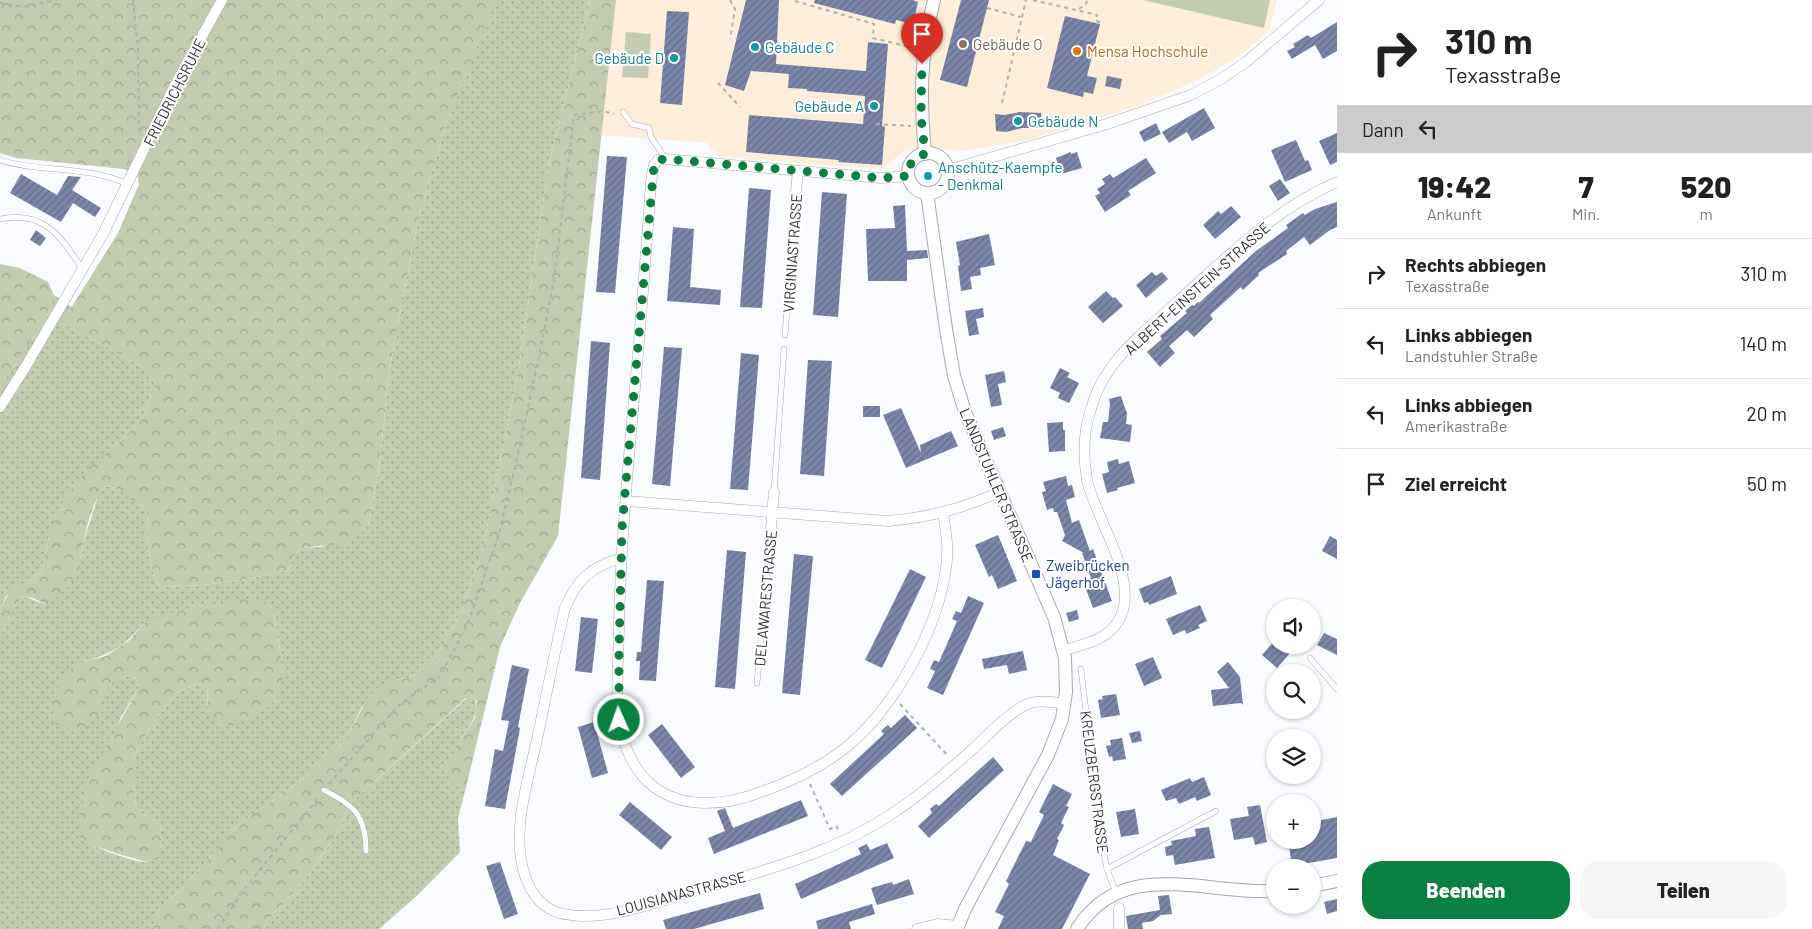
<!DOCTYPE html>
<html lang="de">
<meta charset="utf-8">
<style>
body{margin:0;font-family:Barlow,sans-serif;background:#f6f6f6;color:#222;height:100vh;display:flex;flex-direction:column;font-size:19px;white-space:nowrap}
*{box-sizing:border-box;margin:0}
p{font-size:16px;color:#767676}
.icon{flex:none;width:28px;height:28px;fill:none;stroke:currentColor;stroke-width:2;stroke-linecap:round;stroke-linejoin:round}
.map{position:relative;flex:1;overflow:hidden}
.panel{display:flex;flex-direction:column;background:#fff;width:475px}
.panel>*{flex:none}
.banner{background:#fff;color:#222;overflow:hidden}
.buttons{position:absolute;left:1266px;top:599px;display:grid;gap:10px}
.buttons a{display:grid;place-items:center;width:55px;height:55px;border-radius:50%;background:#fff;box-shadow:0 1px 4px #0004;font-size:25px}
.pin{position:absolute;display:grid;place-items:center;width:42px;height:42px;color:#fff;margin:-51px -21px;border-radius:50% 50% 50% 0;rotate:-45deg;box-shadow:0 0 5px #0007}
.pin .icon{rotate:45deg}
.me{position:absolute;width:55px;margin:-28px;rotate:358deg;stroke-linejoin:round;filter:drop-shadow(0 0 4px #0008)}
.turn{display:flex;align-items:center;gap:18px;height:105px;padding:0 25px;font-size:22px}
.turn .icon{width:65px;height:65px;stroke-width:2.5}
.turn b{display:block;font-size:35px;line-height:42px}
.then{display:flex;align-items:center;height:48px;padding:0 25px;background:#0003;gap:10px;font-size:19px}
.eta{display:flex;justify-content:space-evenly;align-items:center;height:85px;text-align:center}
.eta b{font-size:30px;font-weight:800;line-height:35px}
.button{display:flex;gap:10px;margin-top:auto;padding:10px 25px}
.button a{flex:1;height:58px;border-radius:20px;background:#0b8043;color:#fff;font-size:20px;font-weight:800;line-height:58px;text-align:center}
.button a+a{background:#f6f6f6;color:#222}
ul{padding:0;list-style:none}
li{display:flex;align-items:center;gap:15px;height:70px;padding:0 25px;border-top:1px solid #e0e0e0}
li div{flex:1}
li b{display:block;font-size:19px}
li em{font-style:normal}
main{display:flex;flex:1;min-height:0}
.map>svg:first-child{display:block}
.education{fill:#fdeedb}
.grass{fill:url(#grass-dots);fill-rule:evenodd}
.forest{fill:url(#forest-crowns)}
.park{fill:#c3ccb1}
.building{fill:url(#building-hatch)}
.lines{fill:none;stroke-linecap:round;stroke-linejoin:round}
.service-casing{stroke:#a6a8af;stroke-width:6}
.minor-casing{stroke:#a6a8af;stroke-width:11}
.tertiary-casing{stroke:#a6a8af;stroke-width:14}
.path{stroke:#aeb0b4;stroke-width:2;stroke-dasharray:4 4;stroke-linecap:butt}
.service{stroke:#fff;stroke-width:5}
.minor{stroke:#fff;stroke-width:10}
.tertiary{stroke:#fff;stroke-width:12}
.route{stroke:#0b8043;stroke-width:9;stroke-dasharray:0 16.2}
.education-dot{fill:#8d6e63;stroke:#fff;stroke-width:2}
.culture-dot{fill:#0f9aa8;stroke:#fff;stroke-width:2}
.food-dot{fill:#e8710a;stroke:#fff;stroke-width:2}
.transit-dot{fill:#1a4fb4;stroke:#fff;stroke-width:2}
.labels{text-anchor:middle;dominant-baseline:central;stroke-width:4;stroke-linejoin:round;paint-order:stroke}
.education-label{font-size:15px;fill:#785e54;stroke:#fff;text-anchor:start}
.culture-label{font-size:15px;fill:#0d838f;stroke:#fff;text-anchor:start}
.food-label{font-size:15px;fill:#c56008;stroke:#fff;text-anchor:start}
.street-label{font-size:15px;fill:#2f3033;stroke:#fff}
.transit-label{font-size:15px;fill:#164399;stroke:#fff;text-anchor:start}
</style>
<main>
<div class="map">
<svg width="1337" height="929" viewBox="0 0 1337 929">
<defs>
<pattern id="grass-dots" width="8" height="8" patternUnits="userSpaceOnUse" patternTransform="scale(1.25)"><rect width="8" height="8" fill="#c3ccb1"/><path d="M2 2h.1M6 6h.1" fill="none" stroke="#9fa691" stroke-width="1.8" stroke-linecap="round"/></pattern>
<pattern id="forest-crowns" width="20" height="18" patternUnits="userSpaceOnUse" patternTransform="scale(1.25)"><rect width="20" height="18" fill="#c3ccb1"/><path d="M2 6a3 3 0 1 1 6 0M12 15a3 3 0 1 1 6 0" fill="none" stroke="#9fa691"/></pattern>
<pattern id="building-hatch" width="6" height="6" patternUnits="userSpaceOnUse" patternTransform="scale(1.25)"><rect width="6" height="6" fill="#7b86a8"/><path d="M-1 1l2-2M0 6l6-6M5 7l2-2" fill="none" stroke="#656e89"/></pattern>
</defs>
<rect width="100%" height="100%" fill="#f9fbff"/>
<polygon class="education" points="616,0 1277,0 1269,30 1246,51 1208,75 1176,90 1137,106 1068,128 1022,141 958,152 939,147 903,152 882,169 803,164 718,156 707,143 600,135"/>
<g class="grass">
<path d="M495,0H590L549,163L518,372L483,548L460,614L437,656L429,666L409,678L389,681L362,707L345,740L313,772L239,824L182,889L161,906L152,929H0V636L14,607L23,596L47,605L80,567L83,543L98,496L105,486L118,488L132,500L146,508C148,516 147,524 147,532C148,551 150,571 160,587C203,586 246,581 288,570L295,555L302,548L321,547L368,526L379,469L389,372L418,220L446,124ZM274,614L284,674L208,710L207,688L198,683L175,694L150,727L133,757V785L136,805L142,814L160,824L162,842L157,858C153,860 149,862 146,862C128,861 94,847 80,838L121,717L139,687L136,679L130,675L115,679L100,696L83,662C111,654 125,646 143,624Z"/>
<polygon points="54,295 72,307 62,324 102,344 141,366 156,384 142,419 117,445 49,536 42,571 25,585 6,596 0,609 0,387 47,317"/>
<path d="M475,697C481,717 466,728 458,744C453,754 453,771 451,782L465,791L458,819L460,852L420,893L379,929H264L267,921L303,882L335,837L354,800L467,698Z"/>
</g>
<g class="forest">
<path d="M0,0H496L446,124L418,220L389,372L379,469L368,526L361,533L345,543L302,548L295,555L288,570C246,581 203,586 160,587C150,571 148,551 147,532C147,524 148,516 146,508L132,500L118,488L105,486C93,501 87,525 83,544C81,551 82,560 80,567C75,581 59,598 47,605L33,598L23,596L14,607L0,636V609L13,586L25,585L42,571L49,536L62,503L87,469L117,445L142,419L156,384L141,366L102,344L61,324L118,233L139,184L137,175L124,169L16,158L0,153Z"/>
<polygon points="590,0 616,0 558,536 520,603 500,647 465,791 451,783 446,768 457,745 475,718 477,702 475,697 466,698 354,800 335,837 303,882 267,921 264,929 152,929 161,906 182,889 239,824 313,772 345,740 371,692 389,681 409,678 429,666 437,656 460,614 483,548 518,372 549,163"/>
<polygon points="0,264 20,268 48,282 54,295 47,317 0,387"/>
<path d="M232,599H251L269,602L274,614L284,674L277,699L254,718L232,726L218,722L208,710L207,688L198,683L175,694L150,727L133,757V785L136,805L142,814L160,824L162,842L157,859L147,862L118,854L92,845L80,838L78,819L91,774L139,687L136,679L130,675L115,679L100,696L101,712C84,732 80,732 55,724L51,702L58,686L71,669L83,662L106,656L131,639L143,624L158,617L199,605Z"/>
</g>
<g class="park">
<polygon points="1143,0 1270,0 1264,28"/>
<polygon points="626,32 651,34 648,78 622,77"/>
</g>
<g class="building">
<polygon points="746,0 779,0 776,64 866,71 868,42 888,44 882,126 885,127 882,165 838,162 839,160 746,152 749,115 863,124 865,96 807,91 807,89 788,88 789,74 751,71 744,91 725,85"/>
<polygon points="815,0 913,0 918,2 913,24 896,20 895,24 814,3"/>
<polygon points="961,0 989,0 967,87 940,80"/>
<polygon points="667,11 689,12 682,105 660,103"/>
<polygon points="1065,16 1100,24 1087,76 1097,78 1093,94 1084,92 1083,97 1047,88"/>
<polygon points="1337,22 1337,51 1323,59 1315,45 1292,59 1287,51 1295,47 1293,44 1308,35 1311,38"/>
<polygon points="1107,76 1122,79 1120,89 1105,86"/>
<polygon points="1204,108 1215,128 1192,141 1187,132 1169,143 1162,132"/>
<polygon points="1020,112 1041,113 1042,128 1022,128 1006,132 996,131 995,114 1004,115"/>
<polygon points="1156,123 1161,134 1144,142 1139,132"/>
<polygon points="1337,133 1337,162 1330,165 1319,141"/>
<polygon points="1296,140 1305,161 1308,160 1312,170 1285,182 1271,150"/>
<polygon points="1071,152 1071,154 1077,152 1082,168 1061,174 1056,158"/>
<polygon points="607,156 627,157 615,293 596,292"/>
<polygon points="1146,158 1156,173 1128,191 1131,195 1105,212 1095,196 1100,193 1097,189 1105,184 1102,179 1110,174 1113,178"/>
<polygon points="21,174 57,195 68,176 81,177 72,190 101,208 95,217 73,203 61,222 10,193"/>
<polygon points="1280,179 1290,193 1278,201 1269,186"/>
<polygon points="749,188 771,190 762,308 740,307"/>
<polygon points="822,192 847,194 838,317 813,315"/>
<polygon points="1337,202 1337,227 1330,230 1310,245 1304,237 1286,251 1287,254 1258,273 1259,275 1243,290 1241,287 1210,315 1213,319 1194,337 1187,330 1169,346 1175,353 1160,367 1147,352 1162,339 1160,336 1187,313 1185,311 1192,305 1194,306 1198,302 1199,303 1256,251 1288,228 1286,225 1303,213 1305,215 1315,209"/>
<polygon points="905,205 907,251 927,250 928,258 907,260 907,281 868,281 866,229 895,228 893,206"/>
<polygon points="1231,206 1241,217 1215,239 1203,225 1218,211 1221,214"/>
<polygon points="673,227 694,229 690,287 721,290 720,305 667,301"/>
<polygon points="36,230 46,238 40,246 30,240"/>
<polygon points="989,234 995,265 980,268 981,275 970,277 972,289 961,291 958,266 960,265 956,242"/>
<polygon points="1152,272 1156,276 1162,272 1168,279 1146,298 1136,285"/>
<polygon points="1106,291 1113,298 1115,297 1123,306 1103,323 1088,307"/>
<polygon points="983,308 984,317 976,319 979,334 969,336 965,311"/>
<polygon points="591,341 610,343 600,480 581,478"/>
<polygon points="664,347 682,348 670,486 652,484"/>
<polygon points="741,353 759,355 748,490 730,489"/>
<polygon points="808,360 832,361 824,476 800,474"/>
<polygon points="1060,368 1070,373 1067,377 1079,383 1069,403 1058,398 1060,393 1050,388"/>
<polygon points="1004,371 1006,382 998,384 1002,405 991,407 985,375"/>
<polygon points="1121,396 1126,411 1127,412 1126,424 1132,425 1130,442 1100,438 1103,422 1108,422 1110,404 1109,399"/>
<rect x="863" y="406" width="17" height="11"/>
<polygon points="901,408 921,453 920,445 951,431 958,446 906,468 883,415"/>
<polygon points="1063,422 1063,430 1065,430 1065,451 1049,452 1047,423"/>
<polygon points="1003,427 1006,436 994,440 991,431"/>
<polygon points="1118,459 1119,464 1129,461 1135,483 1117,488 1118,490 1107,493 1102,474 1109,472 1107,462"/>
<polygon points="1066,476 1068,486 1072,485 1075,497 1066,500 1072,523 1079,520 1090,551 1093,549 1112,601 1093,608 1083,581 1091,578 1082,553 1084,553 1062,541 1065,535 1057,512 1054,512 1053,508 1047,510 1042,492 1046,491 1043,482"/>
<polygon points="998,535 1017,581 998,589 992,575 989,577 975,545"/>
<polygon points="1330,536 1337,540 1337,559 1322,551"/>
<polygon points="727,550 746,552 735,689 715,687"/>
<polygon points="794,554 813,556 800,695 782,693"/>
<polygon points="910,569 926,577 882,668 865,660"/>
<polygon points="1171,576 1177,594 1149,605 1148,602 1144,603 1139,589"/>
<polygon points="647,580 664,581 656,681 639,680 640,661 636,661 637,652 641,652"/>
<polygon points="968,596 984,603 943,695 927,688 935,671 930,669 934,660 939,662 957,621 952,619 956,611 961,613"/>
<polygon points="1200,605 1207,621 1198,625 1200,628 1186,634 1185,630 1173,635 1166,619"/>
<polygon points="1077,610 1079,619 1069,622 1066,613"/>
<polygon points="581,617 598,619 592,673 575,671"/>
<polygon points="1324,633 1337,639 1337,655 1317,645"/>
<polygon points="1274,641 1275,645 1297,645 1277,668 1262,655"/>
<polygon points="1023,651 1027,670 1009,674 1007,665 984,669 982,659"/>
<polygon points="1153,657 1162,678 1144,686 1135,664"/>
<polygon points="1228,662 1240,677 1243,705 1241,703 1213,706 1211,690 1229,688 1217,672"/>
<polygon points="512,665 529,669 518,727 520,728 505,809 485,806 495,749 503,751 509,721 501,720"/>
<polygon points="1116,694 1120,715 1101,718 1098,700 1103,699 1102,696"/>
<polygon points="905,715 917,728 842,796 830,784 884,734 881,731 888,725 891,728"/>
<polygon points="594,722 608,773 592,778 578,727"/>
<polygon points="662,724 695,767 681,778 648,735"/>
<polygon points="1140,731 1142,741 1132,743 1129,733"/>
<polygon points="1122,738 1126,759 1113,761 1112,756 1109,757 1106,746 1111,745 1110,740"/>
<polygon points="993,757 1004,770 929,838 918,826 932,813 930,809 936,804 939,806"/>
<polygon points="1204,777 1211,795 1197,801 1195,797 1179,804 1176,798 1166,801 1161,790 1190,778 1192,782"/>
<polygon points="1053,784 1072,794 1066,806 1069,807 1061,823 1064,825 1057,839 1059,840 1053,855 1090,874 1062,929 998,929 1004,916 995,912 1009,884 1006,881 1026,841 1031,842 1044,815 1039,812"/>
<polygon points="801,800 808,816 714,854 708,838 725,831 717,811 725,808 733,828"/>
<polygon points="630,802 672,837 661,850 619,815"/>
<polygon points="1260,805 1267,842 1255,845 1253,837 1234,840 1230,819 1249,816 1247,807"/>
<polygon points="1135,809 1139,834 1121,837 1116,812"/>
<polygon points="1337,817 1337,858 1292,866 1288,840 1312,840 1312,822"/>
<polygon points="1209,827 1215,858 1175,865 1173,855 1166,856 1165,847 1172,845 1171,841 1196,836 1195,829"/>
<polygon points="887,843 894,858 801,899 795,884 861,854 858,848 867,844 870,850"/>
<polygon points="500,862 518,914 504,919 486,866"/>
<polygon points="909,879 914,894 877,905 871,888 892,882 893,885"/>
<polygon points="760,893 764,909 694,929 666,929 663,920"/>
<polygon points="1169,895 1172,914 1161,915 1153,921 1142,923 1143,929 1128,929 1126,916 1160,910 1158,896"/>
<polygon points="1337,899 1337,911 1327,914 1324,902"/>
<polygon points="872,904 875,914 849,922 851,929 818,929 816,921"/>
</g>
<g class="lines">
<defs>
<g id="service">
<polyline points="623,112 632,124 649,128 651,137 665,158"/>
<path d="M0,160C41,173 87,165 127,184"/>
<path d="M0,219C43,210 62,236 82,269"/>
<polyline points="785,335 796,190"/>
<polyline points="774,492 784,349"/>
<polyline points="1310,658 1337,689"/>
<polyline points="1081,669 1101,840 1107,869 1116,893"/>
<polyline points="757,683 770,541"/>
<path d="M324,790C354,805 366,816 366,851"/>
<polyline points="1107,869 1216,811"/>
</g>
<g id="minor">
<polyline points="948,170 1107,124 1191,95 1221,79 1246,62 1319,0"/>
<path d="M908,176L881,178L665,159L658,160L654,165C649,184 650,206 648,226C645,265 642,303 639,342C631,436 621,530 619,625C619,656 615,689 619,719C622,744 634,772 654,787C685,810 727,805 761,792C792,781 823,767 849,745C895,706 938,629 946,568C949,550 946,531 943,513"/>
<polyline points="796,190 798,171"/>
<polyline points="0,407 26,366 103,234 175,85 222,0"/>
<path d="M626,501L888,521C932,517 960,509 1000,492"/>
<polyline points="770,541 774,492"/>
<path d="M621,558C591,567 577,579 565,608C555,650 547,692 538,735C529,778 510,832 525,876C531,893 541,908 560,913C601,924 656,902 695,891C762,871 831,854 890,815C920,796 948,771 974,748C989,734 1011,710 1030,703C1041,700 1054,702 1065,704"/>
<path d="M1064,650C1076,647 1088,644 1100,638C1159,605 1096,524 1087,480C1083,456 1083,432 1091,409C1095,394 1103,378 1113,365C1130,342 1154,323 1175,304C1225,259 1274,209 1337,182"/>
<polyline points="917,929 938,924 958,926"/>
<polyline points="1119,929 1119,908"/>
</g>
<g id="tertiary">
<circle cx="928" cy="173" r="20"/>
<path d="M925,154C920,98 920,54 934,0"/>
<polyline points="927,193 946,329 954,376 965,412 1054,617 1065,658 1066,692 1062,719 1048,755 965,909 957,929"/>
<polyline points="1312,886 1337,881"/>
<path d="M1077,929C1123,856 1206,895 1275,891"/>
</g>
</defs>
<use href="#service" class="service-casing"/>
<use href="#minor" class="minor-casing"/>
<use href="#tertiary" class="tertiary-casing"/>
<g class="path">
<polyline points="133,0 138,49 139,134"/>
<polyline points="730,0 735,9 730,39"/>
<polyline points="1033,0 1097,15 1096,21 1102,23"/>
<polyline points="795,1 874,24 873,38 910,47"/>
<polyline points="0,3 23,7 57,0"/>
<polyline points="987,8 1021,17"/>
<polyline points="1079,9 1086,4 1087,0"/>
<polyline points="912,48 910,47 914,32"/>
<polyline points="718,83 740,107"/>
<polyline points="1002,103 1026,0"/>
<polyline points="876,124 911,126"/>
<polyline points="900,704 949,757"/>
<polyline points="329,784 399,705 440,676 468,623 499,534 520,445 537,366 554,280 574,115 603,111 614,114"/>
<polyline points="810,784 830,829 836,826 840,831"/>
<polyline points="218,929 242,892 320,796"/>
</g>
<use href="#service" class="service"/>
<use href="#minor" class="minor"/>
<use href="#tertiary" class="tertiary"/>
</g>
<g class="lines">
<path class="route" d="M619,720V653L622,528L654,165L658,160L665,159L881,178L908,176C908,164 914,157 925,154L921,116L922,64"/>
</g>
<circle class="education-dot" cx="963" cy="44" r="5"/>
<g class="culture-dot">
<circle cx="755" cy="47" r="5"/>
<circle cx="674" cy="58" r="5"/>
<circle cx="874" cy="106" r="5"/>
<circle cx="1018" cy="121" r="5"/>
<circle cx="928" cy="176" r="5"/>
</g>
<circle class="food-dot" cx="1077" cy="51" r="5"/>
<rect class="transit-dot" x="1031" y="569" width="10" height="10" rx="2.5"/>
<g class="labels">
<g class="education-label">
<text x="973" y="44">Gebäude O</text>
</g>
<g class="culture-label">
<text x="765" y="47">Gebäude C</text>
<text x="664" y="58" text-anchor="end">Gebäude D</text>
<text x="864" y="106" text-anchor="end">Gebäude A</text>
<text x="1028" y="121">Gebäude N</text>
<text x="938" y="167">Anschütz-Kaempfe<tspan x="938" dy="17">- Denkmal</tspan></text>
</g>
<g class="food-label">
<text x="1087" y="51">Mensa Hochschule</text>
</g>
<g class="street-label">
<text transform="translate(174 92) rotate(-63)">FRIEDRICHSRUHE</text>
<text transform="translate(792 253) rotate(-86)">VIRGINIASTRASSE</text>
<text transform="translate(1197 288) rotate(-42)">ALBERT-EINSTEIN-STRASSE</text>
<text transform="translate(997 485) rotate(67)">LANDSTUHLER STRASSE</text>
<text transform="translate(765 598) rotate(-85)">DELAWARESTRASSE</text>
<text transform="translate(1095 782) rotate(83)">KREUZBERGSTRASSE</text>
<text transform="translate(681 893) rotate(-15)">LOUISIANASTRASSE</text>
</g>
<g class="transit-label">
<text x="1046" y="565">Zweibrücken<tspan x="1046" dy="17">Jägerhof</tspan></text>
</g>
</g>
</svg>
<div class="buttons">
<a><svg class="icon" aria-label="sound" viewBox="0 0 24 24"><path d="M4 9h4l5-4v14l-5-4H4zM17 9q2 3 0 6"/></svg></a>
<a><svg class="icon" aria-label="search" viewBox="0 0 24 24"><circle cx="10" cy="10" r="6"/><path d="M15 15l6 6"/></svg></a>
<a><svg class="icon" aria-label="layers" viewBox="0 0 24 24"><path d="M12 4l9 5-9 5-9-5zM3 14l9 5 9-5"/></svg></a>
<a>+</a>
<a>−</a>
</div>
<div class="pin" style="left:922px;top:64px;background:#d93025"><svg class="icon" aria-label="arrive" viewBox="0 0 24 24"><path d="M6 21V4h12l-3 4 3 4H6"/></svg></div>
<svg class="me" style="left:619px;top:720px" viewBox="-20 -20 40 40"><circle r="17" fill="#0b8043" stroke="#fff" stroke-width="3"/><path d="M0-11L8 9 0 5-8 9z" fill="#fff"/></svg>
</div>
<section class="panel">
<div class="banner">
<div class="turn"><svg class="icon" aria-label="right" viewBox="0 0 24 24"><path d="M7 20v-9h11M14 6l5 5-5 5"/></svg><div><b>310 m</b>Texasstraße</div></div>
<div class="then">Dann<svg class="icon" aria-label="left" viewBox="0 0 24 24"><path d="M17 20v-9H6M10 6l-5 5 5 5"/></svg></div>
</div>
<div class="eta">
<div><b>19:42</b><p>Ankunft</p></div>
<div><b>7</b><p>Min.</p></div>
<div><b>520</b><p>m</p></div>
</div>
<ul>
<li><svg class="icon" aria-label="right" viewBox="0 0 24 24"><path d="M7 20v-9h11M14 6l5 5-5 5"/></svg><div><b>Rechts abbiegen</b><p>Texasstraße</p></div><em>310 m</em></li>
<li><svg class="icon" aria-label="left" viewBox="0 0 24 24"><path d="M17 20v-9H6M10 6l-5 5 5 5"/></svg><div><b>Links abbiegen</b><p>Landstuhler Straße</p></div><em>140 m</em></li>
<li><svg class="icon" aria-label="left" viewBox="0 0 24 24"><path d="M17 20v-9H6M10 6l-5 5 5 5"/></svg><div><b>Links abbiegen</b><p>Amerikastraße</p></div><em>20 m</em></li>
<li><svg class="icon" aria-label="arrive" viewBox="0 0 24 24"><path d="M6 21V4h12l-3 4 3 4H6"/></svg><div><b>Ziel erreicht</b></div><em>50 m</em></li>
</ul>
<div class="button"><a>Beenden</a><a>Teilen</a></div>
</section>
</main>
